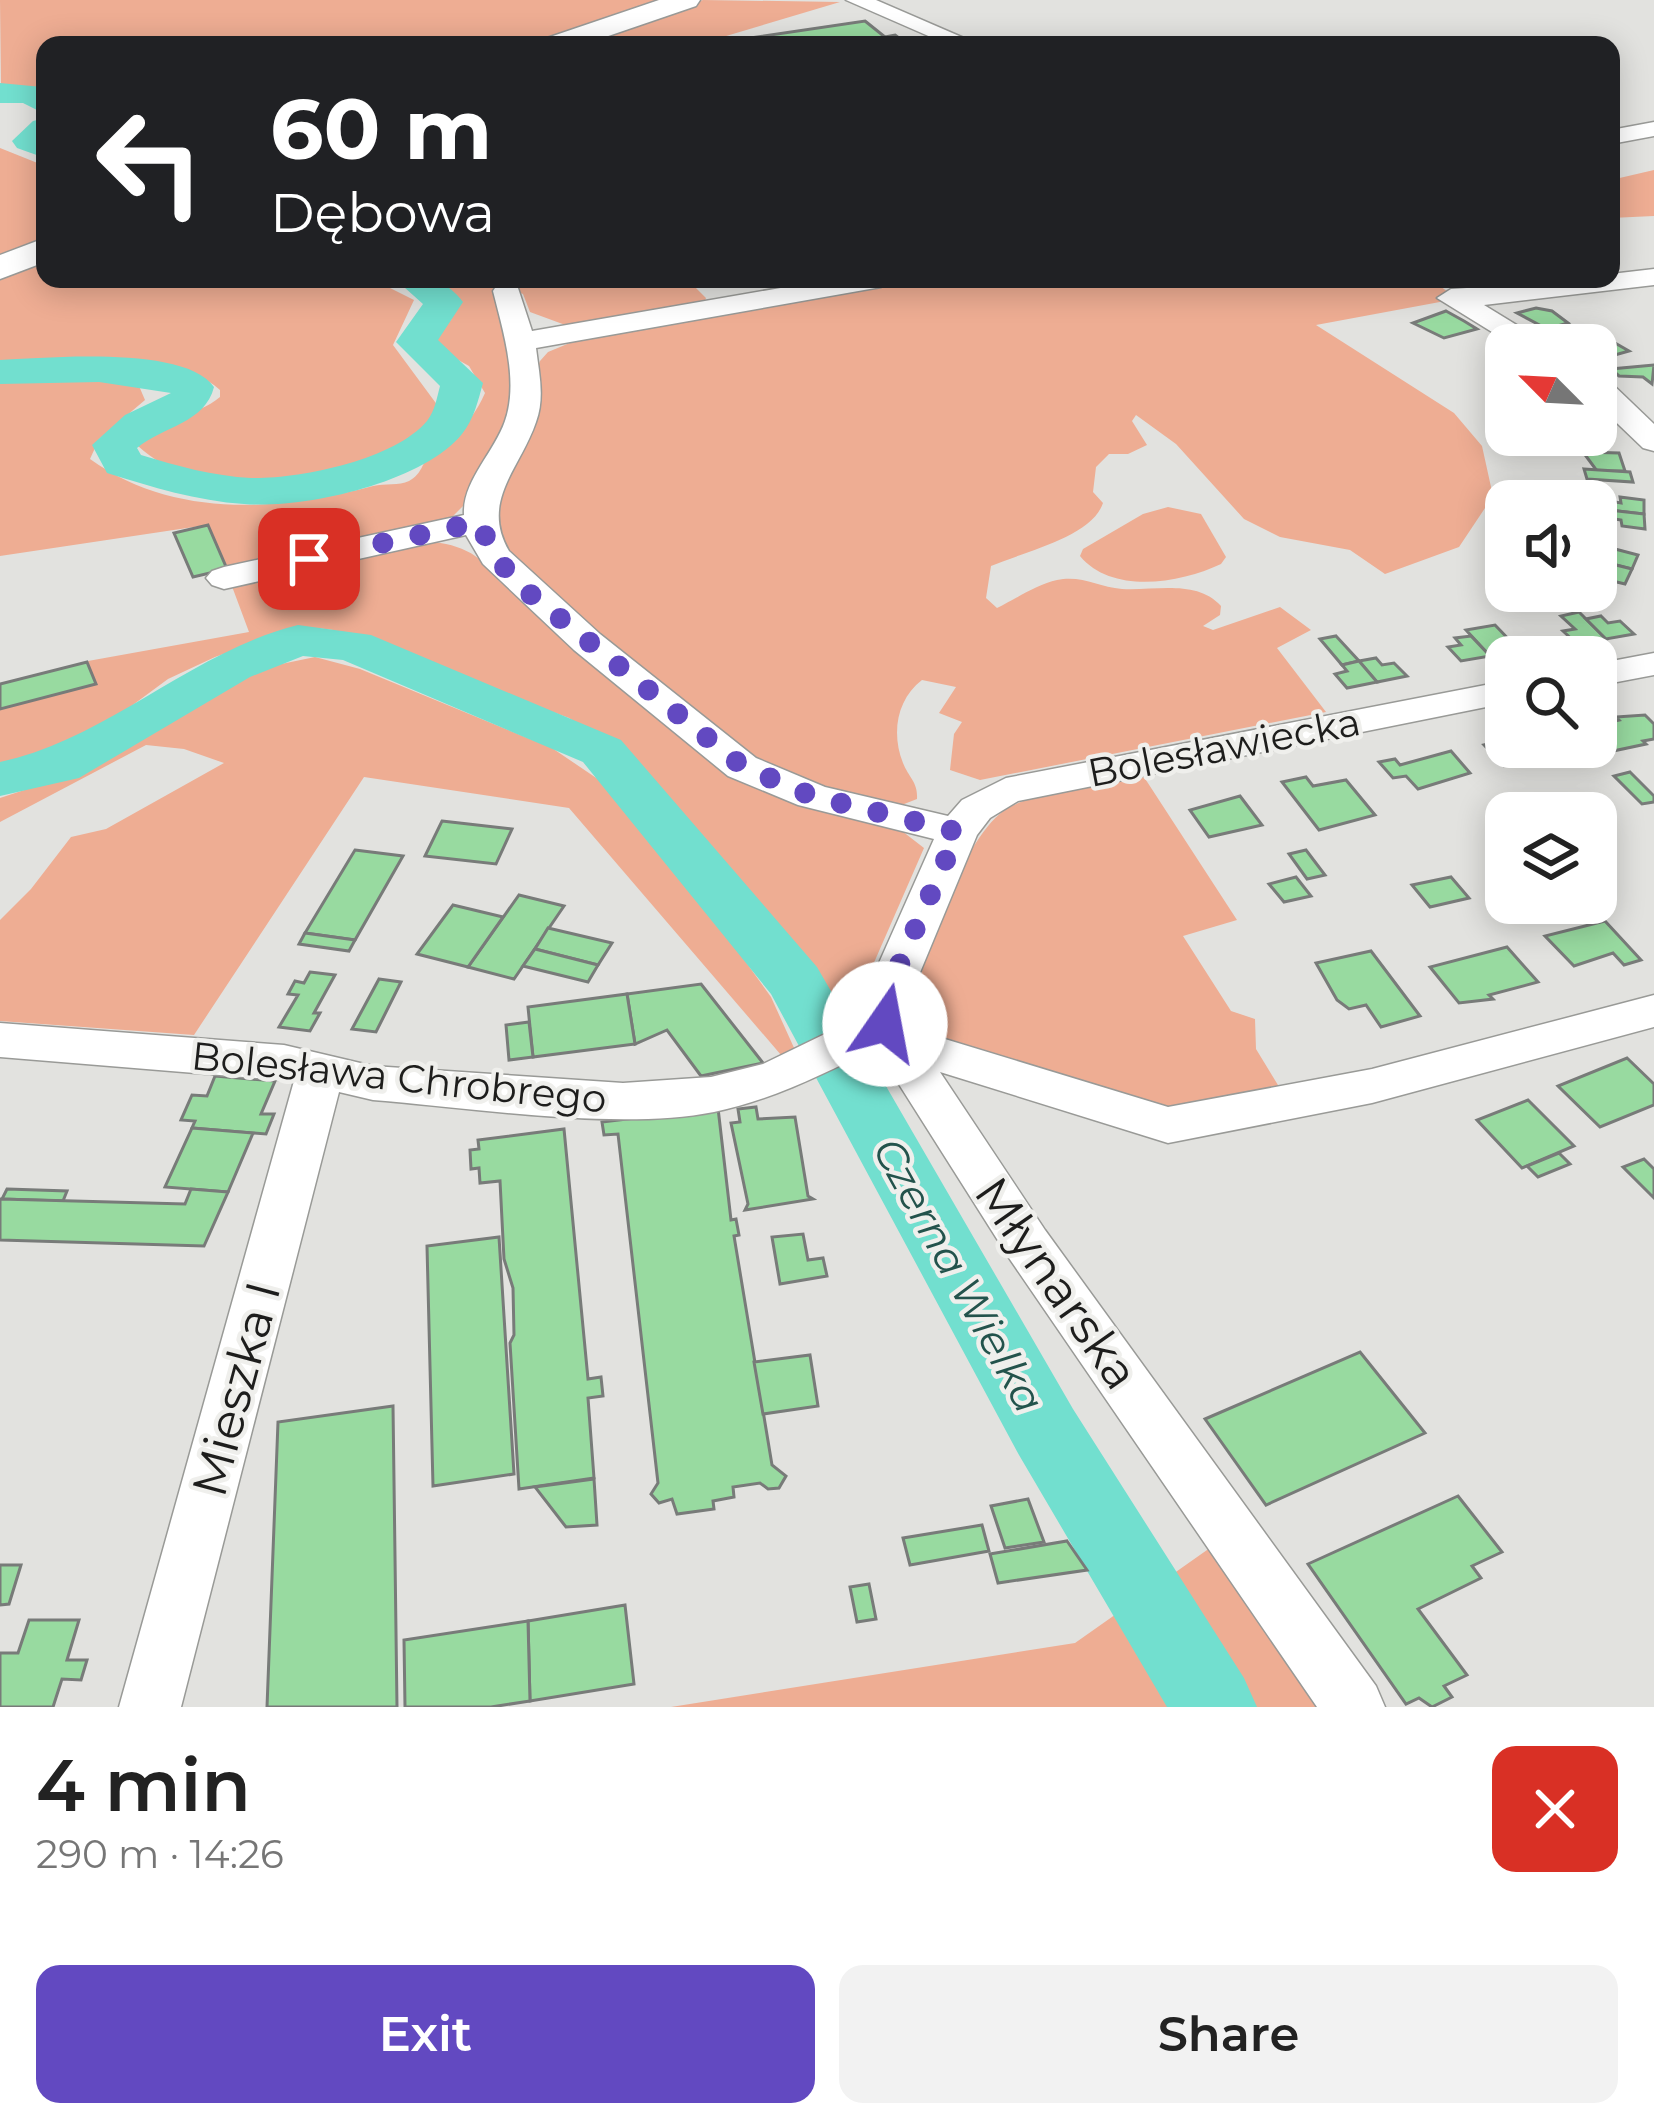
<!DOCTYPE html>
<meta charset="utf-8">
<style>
body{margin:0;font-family:Montserrat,sans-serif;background:#f2f2f2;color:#222;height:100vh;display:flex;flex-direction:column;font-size:45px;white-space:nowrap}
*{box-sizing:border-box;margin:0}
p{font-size:39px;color:#767676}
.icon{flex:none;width:66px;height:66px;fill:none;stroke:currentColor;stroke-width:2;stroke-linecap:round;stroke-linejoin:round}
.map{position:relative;height:1707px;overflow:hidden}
.panel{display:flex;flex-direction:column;background:#fff;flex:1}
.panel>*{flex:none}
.guide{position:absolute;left:36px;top:36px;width:1584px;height:252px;border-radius:24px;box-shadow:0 6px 30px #0003;background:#202124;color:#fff;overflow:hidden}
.needle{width:78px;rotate:294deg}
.fabs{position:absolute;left:1485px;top:324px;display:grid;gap:24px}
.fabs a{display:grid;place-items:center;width:132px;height:132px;border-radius:24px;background:#fff;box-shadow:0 6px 30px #0003;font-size:60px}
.pin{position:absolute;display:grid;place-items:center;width:102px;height:102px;color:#fff;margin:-51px;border-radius:24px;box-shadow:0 6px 18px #0006}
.me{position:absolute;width:132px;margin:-66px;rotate:12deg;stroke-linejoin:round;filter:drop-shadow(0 0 9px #0008)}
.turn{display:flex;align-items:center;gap:42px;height:252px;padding:0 36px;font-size:54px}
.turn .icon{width:156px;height:156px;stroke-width:2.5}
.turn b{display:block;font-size:84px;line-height:102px}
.round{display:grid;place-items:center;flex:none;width:126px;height:126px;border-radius:24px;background:#f2f2f2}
.overview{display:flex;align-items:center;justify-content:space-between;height:204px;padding:0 36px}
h1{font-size:72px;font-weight:600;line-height:90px}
.button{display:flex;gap:24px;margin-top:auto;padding:24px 36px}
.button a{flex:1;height:138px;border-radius:24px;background:#6249c1;color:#fff;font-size:48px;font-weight:600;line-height:138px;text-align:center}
.button a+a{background:#f2f2f2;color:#222}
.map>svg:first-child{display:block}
.green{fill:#eead93}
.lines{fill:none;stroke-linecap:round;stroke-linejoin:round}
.river{fill:#72dfcf;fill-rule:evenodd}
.building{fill:#98daa0;stroke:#787b79;stroke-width:3}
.minor-casing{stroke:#999a97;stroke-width:3}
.major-casing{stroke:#999a97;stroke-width:3}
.minor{fill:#fff;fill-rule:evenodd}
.major{fill:#fff;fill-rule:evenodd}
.route{stroke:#6249c1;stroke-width:21;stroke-dasharray:0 37.8}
.labels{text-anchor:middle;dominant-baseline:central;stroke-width:9;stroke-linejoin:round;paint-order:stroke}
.street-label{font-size:39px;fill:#1d1d1c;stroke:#efefec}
.water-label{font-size:42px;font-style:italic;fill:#23534c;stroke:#efefec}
.near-street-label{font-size:48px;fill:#1d1d1c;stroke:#efefec}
</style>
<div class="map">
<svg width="1654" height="1707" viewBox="0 0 1654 1707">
<rect width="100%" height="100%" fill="#e2e2df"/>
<g class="green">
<polygon points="0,0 672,0 541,45 45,45 45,87 1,87"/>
<polygon points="703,0 840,2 696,45 570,45"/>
<polygon points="0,148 45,166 45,241 0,259"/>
<polygon points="1654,170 1654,216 1611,218 1611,180"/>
<path d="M45,255V279H372L414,300L393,345L438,406L437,413C378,487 210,513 138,446V440C161,418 196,417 220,397V390C177,349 56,360 0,360V273Z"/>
<path d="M435,279H664L678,287L692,284L706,298L704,303L568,326L530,312L523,294L516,291L512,406L471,498L448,521L228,568L207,525L0,556V379H117L139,386L145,400L99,439L90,459C173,519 279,511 373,486C385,483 399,486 409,481C423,473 421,464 431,453C455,426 467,433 485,393L469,366L435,347L436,336L451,320L456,300Z"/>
<path d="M911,279H1432L1456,299L1316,325L1454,413L1482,446L1493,496L1459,547L1385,574L1350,550L1280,537L1244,519L1176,444L1136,415L1132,421L1147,445L1128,454H1109L1096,467L1093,492L1103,503C1092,537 1023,552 991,566L986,598L997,608C1016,599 1037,584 1057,580C1082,575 1098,587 1122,589C1154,591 1197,579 1221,606L1220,615L1203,626L1213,630L1280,607L1311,630L1277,648L1326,712L980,780L950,770L954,734L962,722L939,713L956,687L922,680C897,699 891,733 903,763C909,778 918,782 917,799L899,806L866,800L767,771L642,673L498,542L493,506L540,361L548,352L577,340Z"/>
<path d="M1168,507L1201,514L1226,557L1221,564C1181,583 1112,595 1080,556L1083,549L1143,514Z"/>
<path d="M422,541C457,543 480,552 499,581L680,730L902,831L924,848L849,1020L833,1012C767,921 664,775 569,718L333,630L317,628L283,633L215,657L168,679L107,724L50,757L0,769V709L95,683L88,661L249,632L230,581Z"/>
<polygon points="315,657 360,669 552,748 617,792 672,859 771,997 795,1050 781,1055 569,808 364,777 194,1035 0,1021 0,920 31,889 71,837 106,829 224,763 184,749 146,745 0,822 0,798 70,775 262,668"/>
<path d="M1144,777L1237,920L1183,936L1231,1011L1255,1019L1256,1049L1281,1090L1175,1109L1155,1105L949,1040L928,1031L914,1015C917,966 964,833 1008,808C1047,787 1101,784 1144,777Z"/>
<polygon points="1234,1531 1359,1707 671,1707 1075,1643"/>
</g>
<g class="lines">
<g class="river">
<polygon points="0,83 42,87 45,114 23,103 0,103"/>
<polygon points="45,118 45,158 17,148 12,141 33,121"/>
<path d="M395,279C424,279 444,276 463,302L438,340L483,383C478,401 474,419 462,434C422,483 304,509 244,504C197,501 152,487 107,473L92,445L125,415L171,393L99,382L0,384V360C47,358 185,345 214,387C205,423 164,426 137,448L141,455C177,466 213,476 251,478C300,479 394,460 427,421C435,411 437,397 440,386L396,342L423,304Z"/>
<path d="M298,625L371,635L621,740L817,967L1073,1409L1244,1678L1257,1707H1167L1019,1455L771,994L583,762L343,660L303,656L250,677L79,778L0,796V762C108,739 190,652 298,625Z"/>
</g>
</g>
<g class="building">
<polygon points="865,21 885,37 828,45 758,45 750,38"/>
<polygon points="895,35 908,45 828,45 885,37"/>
<polygon points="1536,308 1552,311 1568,323 1547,329 1517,313"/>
<polygon points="1446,311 1464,321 1477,329 1444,338 1413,323"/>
<polygon points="1601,335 1629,351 1601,359 1596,356 1596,345 1573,343"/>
<polygon points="1654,365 1652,384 1643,377 1619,376 1611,369"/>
<polygon points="1583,452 1619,453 1625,471 1597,471"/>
<polygon points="1584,469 1630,472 1633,482 1587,479"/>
<polygon points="1620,497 1644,500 1644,514 1609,510 1609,501 1621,503"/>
<polygon points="1609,510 1644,514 1645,529 1622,526 1621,520 1609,518"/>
<polygon points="208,525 227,569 193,577 174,533"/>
<polygon points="1615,549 1638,555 1632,569 1596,560 1596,551 1612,555"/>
<polygon points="1596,560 1632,569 1625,584 1600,578 1604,572 1596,570"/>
<polygon points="1579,612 1606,639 1577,644 1563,631 1575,629 1561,616"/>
<polygon points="1601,616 1608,623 1620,621 1634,634 1606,639 1586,619"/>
<polygon points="1495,625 1519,650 1490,656 1466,630"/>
<polygon points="1336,636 1359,661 1342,665 1320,639"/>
<polygon points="1471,636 1490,656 1461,661 1448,647 1461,645 1455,638"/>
<polygon points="1376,658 1382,665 1394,663 1407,676 1377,682 1359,661"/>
<polygon points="1359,661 1377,682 1347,688 1335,674 1347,671 1342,665"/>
<polygon points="87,662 96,684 0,709 0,684"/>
<polygon points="1645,715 1654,724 1654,739 1643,741 1646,744 1613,751 1596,733 1596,725 1619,720 1616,717"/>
<polygon points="1506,740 1506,747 1541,747 1552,759 1504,766 1484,745"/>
<polygon points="1451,751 1470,773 1418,789 1406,776 1393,778 1379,762 1395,759 1400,765"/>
<polygon points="1630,772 1654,796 1654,802 1642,804 1614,776"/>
<polygon points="1306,777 1313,786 1346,780 1375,815 1319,830 1282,782"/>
<polygon points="1240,796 1262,825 1209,837 1190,810"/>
<polygon points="442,821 512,829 496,864 425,856"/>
<polygon points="355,850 403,856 355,940 305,933"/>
<polygon points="1306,850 1325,875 1307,879 1289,854"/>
<polygon points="1296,877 1311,896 1284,902 1269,884"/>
<polygon points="1451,877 1469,898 1430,907 1412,885"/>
<polygon points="519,895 564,906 514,979 468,967"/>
<polygon points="453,905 503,917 468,967 417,954"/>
<polygon points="1605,921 1641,960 1624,965 1613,953 1574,966 1545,936"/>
<polygon points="548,928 612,943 598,965 535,949"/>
<polygon points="305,933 355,940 349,951 299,944"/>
<polygon points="1507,947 1538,982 1489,995 1493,999 1459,1003 1430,967"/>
<polygon points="535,949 598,965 588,982 523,966"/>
<polygon points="1371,951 1420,1016 1381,1027 1366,1005 1349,1009 1337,1000 1316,963"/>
<polygon points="310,972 335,975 314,1013 320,1013 310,1031 279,1027 298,995 288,994 295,981 304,983"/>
<polygon points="379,979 401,982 376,1032 352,1029"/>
<polygon points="701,984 763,1063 701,1076 667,1030 635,1044 627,994"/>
<polygon points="627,994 635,1044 533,1057 528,1007"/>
<polygon points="529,1022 533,1057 509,1060 506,1025"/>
<polygon points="1627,1058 1654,1084 1654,1105 1600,1127 1558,1086"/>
<polygon points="215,1076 275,1081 261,1114 274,1114 266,1134 192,1128 195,1121 181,1120 192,1095 207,1096"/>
<polygon points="1528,1100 1574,1146 1522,1168 1477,1120"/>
<polygon points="756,1107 758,1119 795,1117 808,1196 813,1199 745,1210 748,1204 731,1123 740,1122 738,1109"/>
<polygon points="718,1108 731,1220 736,1219 739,1235 734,1236 772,1465 786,1476 779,1488 768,1489 760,1483 733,1487 734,1497 713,1501 714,1509 677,1514 672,1499 659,1503 651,1494 658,1483 618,1134 604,1135 602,1122"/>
<polygon points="192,1128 253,1133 228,1192 165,1187"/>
<polygon points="564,1129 588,1379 601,1377 603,1396 588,1398 594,1478 519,1489 510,1343 514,1335 513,1288 504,1259 500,1181 480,1183 479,1168 471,1169 470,1150 479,1149 478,1140"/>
<polygon points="1559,1153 1570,1164 1538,1177 1527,1166"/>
<polygon points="1644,1159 1654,1169 1654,1198 1623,1167"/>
<polygon points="7,1189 67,1191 63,1201 2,1199"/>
<polygon points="191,1189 228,1192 204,1246 0,1240 0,1199 185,1204"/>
<polygon points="803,1234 808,1260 823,1258 827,1276 780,1284 772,1237"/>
<polygon points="499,1237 514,1474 433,1486 427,1246"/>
<polygon points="1360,1352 1425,1433 1266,1505 1205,1419"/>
<polygon points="810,1355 818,1406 763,1414 754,1362"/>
<polygon points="393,1406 397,1707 267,1707 278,1422"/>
<polygon points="594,1479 597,1525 566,1527 535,1487"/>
<polygon points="1458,1496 1502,1552 1472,1566 1481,1578 1418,1609 1467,1675 1444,1686 1452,1697 1432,1707 1419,1698 1406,1704 1308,1564"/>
<polygon points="1028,1499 1044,1542 1005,1548 991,1506"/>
<polygon points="982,1525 989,1551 910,1565 903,1538"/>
<polygon points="1067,1541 1087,1570 998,1583 990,1554"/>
<polygon points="0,1565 21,1565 9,1604 0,1605"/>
<polygon points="869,1584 876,1619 857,1622 850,1587"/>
<polygon points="625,1605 634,1684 530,1701 528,1621"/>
<polygon points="29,1620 79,1620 67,1660 87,1660 81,1680 62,1679 53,1707 0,1707 0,1653 18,1653"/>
<polygon points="528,1621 530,1701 491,1707 405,1707 404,1640"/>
</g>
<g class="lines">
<defs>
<g id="minor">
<polygon points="846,0 876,0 980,45 949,45"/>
<polygon points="1654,122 1654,136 1611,144 1611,130"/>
<polygon points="1654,269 1654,285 1484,305 1549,345 1513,345 1437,298 1451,289 1611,279 1611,274"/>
<path d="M832,279H895L881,287L536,348C539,373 545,398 536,422C520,469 480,501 509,551L600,634L756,758L825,787L948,816L962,800L1006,778L1506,681V703L1018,801L990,818L977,835L909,999L912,1029L1168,1107L1372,1069L1654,995V1027L1372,1103L1168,1143L940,1072L1045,1230L1376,1686L1385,1707H1317L1009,1258L876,1048C823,1074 772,1100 714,1112C618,1131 473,1108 373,1100L339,1092L181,1707H119L294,1081L0,1057V1023L284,1045L373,1066L623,1083L711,1077L763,1064L862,1016L863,999L934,839L798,805L728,776L574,650L483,564L466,535L224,589L212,585L206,578L212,571L224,567L464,515C462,481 494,453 505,421C519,381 503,331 493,291L497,285H517L532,331Z"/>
<polygon points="1596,377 1607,379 1654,424 1654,451 1643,448 1596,403"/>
<polygon points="1654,653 1654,675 1596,686 1596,664"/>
</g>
<g id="major">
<polygon points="659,0 700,0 696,6 582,45 540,45 544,39"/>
<polygon points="45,238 45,262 0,279 0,255"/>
</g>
</defs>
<use href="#minor" class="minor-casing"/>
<use href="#major" class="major-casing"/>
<use href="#minor" class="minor"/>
<use href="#major" class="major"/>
</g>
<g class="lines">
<polyline class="route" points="309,559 479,522 495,557 524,589 742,766 812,796 958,832 891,984 885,1024"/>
</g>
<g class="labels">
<g class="street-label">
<text transform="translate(1224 747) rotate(-11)">Bolesławiecka</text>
<text transform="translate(399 1077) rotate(6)">Bolesława Chrobrego</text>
</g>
<g class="water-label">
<text transform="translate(959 1275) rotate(61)">Czerna Wielka</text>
</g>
<g class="near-street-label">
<text transform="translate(1057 1283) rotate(55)">Młynarska</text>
<text transform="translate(236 1389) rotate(-75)">Mieszka I</text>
</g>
</g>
</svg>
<div class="fabs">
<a><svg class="needle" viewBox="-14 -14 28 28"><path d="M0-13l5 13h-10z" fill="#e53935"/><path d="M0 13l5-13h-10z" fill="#767676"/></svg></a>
<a><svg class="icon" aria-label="sound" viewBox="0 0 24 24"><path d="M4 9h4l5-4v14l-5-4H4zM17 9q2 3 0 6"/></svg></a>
<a><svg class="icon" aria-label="search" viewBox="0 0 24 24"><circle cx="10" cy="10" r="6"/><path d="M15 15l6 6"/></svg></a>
<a><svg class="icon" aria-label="layers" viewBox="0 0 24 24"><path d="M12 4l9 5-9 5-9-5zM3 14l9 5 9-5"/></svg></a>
</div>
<div class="pin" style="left:309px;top:559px;background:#d93025"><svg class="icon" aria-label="arrive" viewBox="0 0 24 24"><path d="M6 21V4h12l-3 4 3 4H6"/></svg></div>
<svg class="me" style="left:885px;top:1024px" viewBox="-20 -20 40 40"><circle r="19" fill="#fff"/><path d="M0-13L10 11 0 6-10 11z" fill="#6249c1"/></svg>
<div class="guide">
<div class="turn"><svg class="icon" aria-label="left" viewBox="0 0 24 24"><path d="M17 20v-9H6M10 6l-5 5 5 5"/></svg><div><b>60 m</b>Dębowa</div></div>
</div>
</div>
<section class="panel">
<div class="overview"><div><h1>4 min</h1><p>290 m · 14:26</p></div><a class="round" style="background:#d93025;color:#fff"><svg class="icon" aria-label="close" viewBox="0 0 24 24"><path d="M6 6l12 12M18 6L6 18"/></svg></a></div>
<div class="button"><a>Exit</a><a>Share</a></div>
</section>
